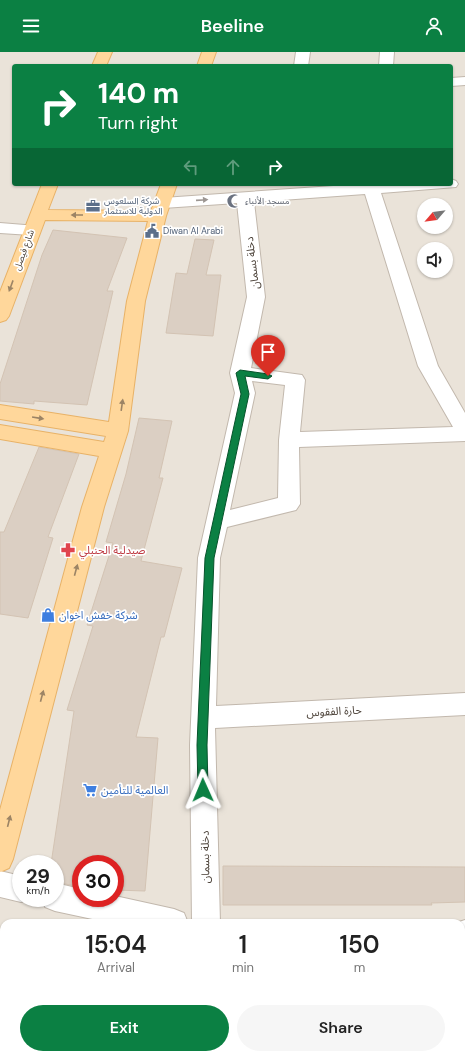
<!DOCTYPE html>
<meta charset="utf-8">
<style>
body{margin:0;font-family:"DM Sans","Noto Sans Arabic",sans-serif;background:#f6f6f6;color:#222;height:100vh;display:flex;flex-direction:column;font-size:15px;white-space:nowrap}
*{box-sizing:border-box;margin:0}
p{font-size:13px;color:#767676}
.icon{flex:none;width:22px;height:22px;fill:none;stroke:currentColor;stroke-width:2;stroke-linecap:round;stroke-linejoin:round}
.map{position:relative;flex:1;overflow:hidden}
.sheet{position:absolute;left:0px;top:867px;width:465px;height:140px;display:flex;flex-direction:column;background:#fff;border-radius:12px 12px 0 0;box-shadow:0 1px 3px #0004}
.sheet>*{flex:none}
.top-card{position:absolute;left:12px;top:12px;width:441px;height:122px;border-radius:4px;box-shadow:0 1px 3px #0004;background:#0b8043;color:#fff;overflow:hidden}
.needle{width:26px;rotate:242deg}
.controls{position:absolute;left:417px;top:146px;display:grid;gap:8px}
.controls a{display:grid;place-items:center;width:36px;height:36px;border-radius:50%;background:#fff;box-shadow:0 1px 3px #0004;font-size:20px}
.speed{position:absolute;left:12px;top:803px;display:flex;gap:8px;font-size:20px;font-weight:700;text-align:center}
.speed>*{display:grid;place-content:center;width:52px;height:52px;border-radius:50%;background:#fff;box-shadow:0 1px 3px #0004;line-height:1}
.speed small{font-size:10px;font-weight:400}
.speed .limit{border:6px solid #d22;background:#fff;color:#111}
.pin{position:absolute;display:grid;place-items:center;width:34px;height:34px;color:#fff;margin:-41px -17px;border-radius:50% 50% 50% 0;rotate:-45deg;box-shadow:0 0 4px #0007}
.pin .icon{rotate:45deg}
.me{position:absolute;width:44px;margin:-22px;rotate:359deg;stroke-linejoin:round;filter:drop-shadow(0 0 3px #0008)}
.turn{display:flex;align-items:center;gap:14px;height:84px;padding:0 20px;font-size:18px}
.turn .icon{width:52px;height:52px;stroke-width:2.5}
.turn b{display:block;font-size:28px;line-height:34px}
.lanes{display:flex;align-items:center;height:38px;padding:0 20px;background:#0003;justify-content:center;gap:20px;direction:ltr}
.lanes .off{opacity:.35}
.eta{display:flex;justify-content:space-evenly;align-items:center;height:68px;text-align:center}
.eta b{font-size:24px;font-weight:600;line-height:28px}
.primary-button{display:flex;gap:8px;margin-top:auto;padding:8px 20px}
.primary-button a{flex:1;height:46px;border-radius:24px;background:#0b8043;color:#fff;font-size:16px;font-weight:600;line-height:46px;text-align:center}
.primary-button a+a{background:#f6f6f6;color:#222}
header{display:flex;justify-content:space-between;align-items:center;height:52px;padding:0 20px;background:#0b8043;color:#fff;font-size:18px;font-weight:600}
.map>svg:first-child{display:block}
.residential{fill:#eae3d9;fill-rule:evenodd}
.building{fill:#dbcfc3;stroke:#d3c3b3}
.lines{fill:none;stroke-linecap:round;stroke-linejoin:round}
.minor-casing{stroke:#c2b8ad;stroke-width:2}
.major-casing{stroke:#e8b267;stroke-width:2}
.minor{fill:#fff;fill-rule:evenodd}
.major{fill:#ffd79b;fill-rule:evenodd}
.oneway{fill:#9c9692}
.oneway2{fill:#9c8465}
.route{fill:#0b8043;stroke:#07532c}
.labels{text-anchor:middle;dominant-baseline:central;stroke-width:3.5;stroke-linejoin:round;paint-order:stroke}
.far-service-label{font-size:9px;fill:#4e5e75;stroke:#fff;text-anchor:start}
.far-worship-label{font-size:9px;fill:#5b616d;stroke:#fff;text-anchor:start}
.far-street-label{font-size:9px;fill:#4b4138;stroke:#fff}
.street-label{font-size:11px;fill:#4b4138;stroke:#fff}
.health-label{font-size:11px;fill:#be3a42;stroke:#fff;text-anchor:start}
.shop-label{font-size:11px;fill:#366cbe;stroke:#fff;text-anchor:start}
</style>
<header><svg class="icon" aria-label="menu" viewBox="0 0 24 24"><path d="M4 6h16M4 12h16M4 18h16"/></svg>Beeline<svg class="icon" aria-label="person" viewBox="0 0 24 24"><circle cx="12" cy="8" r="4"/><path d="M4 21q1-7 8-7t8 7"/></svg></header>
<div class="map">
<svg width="465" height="1007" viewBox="0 0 465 1007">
<rect width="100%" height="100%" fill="#f6f1eb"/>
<path class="residential" d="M0,0H465V1007H0ZM14,14H451V132H14ZM424,153H446V175H424ZM424,197H446V219H424ZM21,812H55V846H21ZM81,812H115V846H81ZM4,871H461V1003H4Z"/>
<g class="building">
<polygon points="53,178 127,186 107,239 113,239 87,353 34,349 34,352 0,349 0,332 42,203"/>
<polygon points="195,187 214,188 206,223 221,223 213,284 166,281 176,221 187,222"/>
<polygon points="139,366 172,369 159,426 163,426 141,509 182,516 164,585 161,585 136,685 158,686 145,839 115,838 115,812 81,812 81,835 55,830 55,812 51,812 74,659 67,658 93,574 87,573 113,491 106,490 126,422"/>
<polygon points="39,395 79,402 48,485 53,486 28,566 0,562 0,480 4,480"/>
<polygon points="223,814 465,815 465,850 431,851 432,853 223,853"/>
</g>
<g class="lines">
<defs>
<g id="minor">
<polygon points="296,0 310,0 308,14 294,14"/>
<polygon points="380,0 394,0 393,14 379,14"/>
<polygon points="465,25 465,33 451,34 451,26"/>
<path d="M451,127L456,129L458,132L456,135L381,141L438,314L465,361V389L299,395L300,452L296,458L227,475L220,506L216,654L465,641V663L215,676L220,871H192L190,693L198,506L235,341L230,321L247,245L237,151L163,156L157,154L155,151L157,148L163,146L362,132H451ZM365,142L418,314L453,375L300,380L305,328L302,323L251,316L265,245L254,150ZM252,329L285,333L279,388L278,446L230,458L255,341Z"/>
<polygon points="0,171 37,174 39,178 37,182 31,183 0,181"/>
<polygon points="0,819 21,824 21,846 31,847 21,850 0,845"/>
<polygon points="55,831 81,837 81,846 115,846 115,844 174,857 184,861 188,871 111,871 55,859 45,855 42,846 55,846"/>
<polygon points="465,868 465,896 461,897 461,871 456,871"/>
<polygon points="407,1003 437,1003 438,1007 408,1007"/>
</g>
<g id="major">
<polygon points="98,0 112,0 106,14 92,14"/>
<polygon points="202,0 216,0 211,14 197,14"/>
<polygon points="42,132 58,132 48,158 151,159 161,132 177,132 166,164 145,249 128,379 104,455 13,807 9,816 0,820 0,758 82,455 99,404 0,387 0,373 104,390 106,384 0,367 0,353 109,370 127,249 148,169 45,168 9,264 6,268 0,270 0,240"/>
</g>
</defs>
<use href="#minor" class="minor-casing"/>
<use href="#major" class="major-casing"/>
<use href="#minor" class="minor"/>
<use href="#major" class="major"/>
</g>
<defs><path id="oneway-solid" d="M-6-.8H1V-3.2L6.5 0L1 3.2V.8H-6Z"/></defs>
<use class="oneway" href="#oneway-solid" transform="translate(202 148) rotate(-4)"/>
<g class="oneway2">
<use href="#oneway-solid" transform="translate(77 163) rotate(-180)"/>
<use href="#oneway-solid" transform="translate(11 234) rotate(110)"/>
<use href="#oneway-solid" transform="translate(122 353) rotate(-82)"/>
<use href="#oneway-solid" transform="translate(38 366) rotate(9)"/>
<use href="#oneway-solid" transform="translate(76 518) rotate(-75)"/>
<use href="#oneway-solid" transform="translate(42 644) rotate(-75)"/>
<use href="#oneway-solid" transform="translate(9 769) rotate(-76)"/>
</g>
<polygon class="route" points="240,318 268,322 272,324 268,327 245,324 249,342 214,506 207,693 208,738 207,741 203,743 199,741 198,738 197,693 205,506 241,342 236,321"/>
<defs>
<symbol id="mosque-bare" viewBox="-9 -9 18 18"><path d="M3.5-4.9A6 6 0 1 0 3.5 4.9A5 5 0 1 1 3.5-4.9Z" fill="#6b7280" stroke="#fff" stroke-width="2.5" paint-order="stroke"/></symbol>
<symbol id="office-bare" viewBox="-9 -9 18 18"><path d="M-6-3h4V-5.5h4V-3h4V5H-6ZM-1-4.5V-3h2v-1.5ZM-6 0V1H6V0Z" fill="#5c6f8a" stroke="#fff" stroke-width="2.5" paint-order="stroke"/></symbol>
<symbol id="civic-bare" viewBox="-9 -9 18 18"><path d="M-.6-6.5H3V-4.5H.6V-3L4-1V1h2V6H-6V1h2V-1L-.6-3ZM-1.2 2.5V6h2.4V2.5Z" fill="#5c6f8a" stroke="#fff" stroke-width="2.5" paint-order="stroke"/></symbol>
<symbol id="pharmacy-bare" viewBox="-9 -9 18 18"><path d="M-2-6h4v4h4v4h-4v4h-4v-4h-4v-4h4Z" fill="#e0444e" stroke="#fff" stroke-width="2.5" paint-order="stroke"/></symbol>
<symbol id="shop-bare" viewBox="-9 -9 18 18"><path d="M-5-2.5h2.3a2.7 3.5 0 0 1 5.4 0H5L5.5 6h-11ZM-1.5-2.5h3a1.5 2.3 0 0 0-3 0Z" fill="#3f7fe0" stroke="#fff" stroke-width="2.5" paint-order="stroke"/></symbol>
<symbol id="supermarket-bare" viewBox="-9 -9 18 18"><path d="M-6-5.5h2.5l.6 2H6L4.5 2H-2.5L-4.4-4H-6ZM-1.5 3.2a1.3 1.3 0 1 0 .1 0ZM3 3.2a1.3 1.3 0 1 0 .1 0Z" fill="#3f7fe0" stroke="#fff" stroke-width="2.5" paint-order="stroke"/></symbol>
</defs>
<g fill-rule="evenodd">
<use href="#mosque-bare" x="224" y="139" width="20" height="20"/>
<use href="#office-bare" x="83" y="144" width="20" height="20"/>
<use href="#civic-bare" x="142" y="169" width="20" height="20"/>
<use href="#pharmacy-bare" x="58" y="488" width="20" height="20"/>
<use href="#shop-bare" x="38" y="553" width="20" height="20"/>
<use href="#supermarket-bare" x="80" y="728" width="20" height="20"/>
</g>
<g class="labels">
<g class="far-service-label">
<text x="104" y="149">شركة السلعوس<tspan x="104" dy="10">الدولية للاستثمار</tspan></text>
<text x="163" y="179">Diwan Al Arabi</text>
</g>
<g class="far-worship-label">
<text x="245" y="149">مسجد الأنباء</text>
</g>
<g class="far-street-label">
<text transform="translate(24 198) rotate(-70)">شارع فيصل</text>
</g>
<g class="street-label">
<text transform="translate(252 211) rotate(-97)">دخلة بسمان</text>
<text transform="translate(334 659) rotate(-3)">حارة الفقوس</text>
<text transform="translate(205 805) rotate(-91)">دخلة بسمان</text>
</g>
<g class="health-label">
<text x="79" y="498">صيدلية الحنبلي</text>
</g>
<g class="shop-label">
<text x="59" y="563">شركة خفش اخوان</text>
<text x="101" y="738">العالمية للتأمين</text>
</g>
</g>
</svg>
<div class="controls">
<a><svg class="needle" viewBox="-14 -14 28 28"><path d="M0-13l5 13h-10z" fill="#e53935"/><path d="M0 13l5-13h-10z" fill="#767676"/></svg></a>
<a><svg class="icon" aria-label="sound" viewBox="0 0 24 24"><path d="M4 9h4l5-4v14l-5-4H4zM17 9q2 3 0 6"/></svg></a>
</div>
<div class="speed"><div>29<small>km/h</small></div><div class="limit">30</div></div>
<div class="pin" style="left:268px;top:324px;background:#d93025"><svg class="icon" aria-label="arrive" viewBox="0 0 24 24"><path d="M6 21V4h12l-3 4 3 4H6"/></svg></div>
<svg class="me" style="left:203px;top:738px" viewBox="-20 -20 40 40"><path d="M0-17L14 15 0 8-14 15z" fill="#0b8043" stroke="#fff" stroke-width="4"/></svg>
<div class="top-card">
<div class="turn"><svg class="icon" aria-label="right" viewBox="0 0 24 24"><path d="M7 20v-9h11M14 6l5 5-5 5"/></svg><div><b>140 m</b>Turn right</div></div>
<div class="lanes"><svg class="icon off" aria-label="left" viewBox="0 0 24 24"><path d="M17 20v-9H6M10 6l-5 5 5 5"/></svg><svg class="icon off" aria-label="ahead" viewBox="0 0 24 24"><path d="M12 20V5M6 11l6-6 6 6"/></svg><svg class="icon" aria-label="right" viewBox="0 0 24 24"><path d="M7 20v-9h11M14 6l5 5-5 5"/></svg></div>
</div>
<section class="sheet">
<div class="eta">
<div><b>15:04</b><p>Arrival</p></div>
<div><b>1</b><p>min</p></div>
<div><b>150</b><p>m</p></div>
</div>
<div class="primary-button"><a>Exit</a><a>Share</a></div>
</section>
</div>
